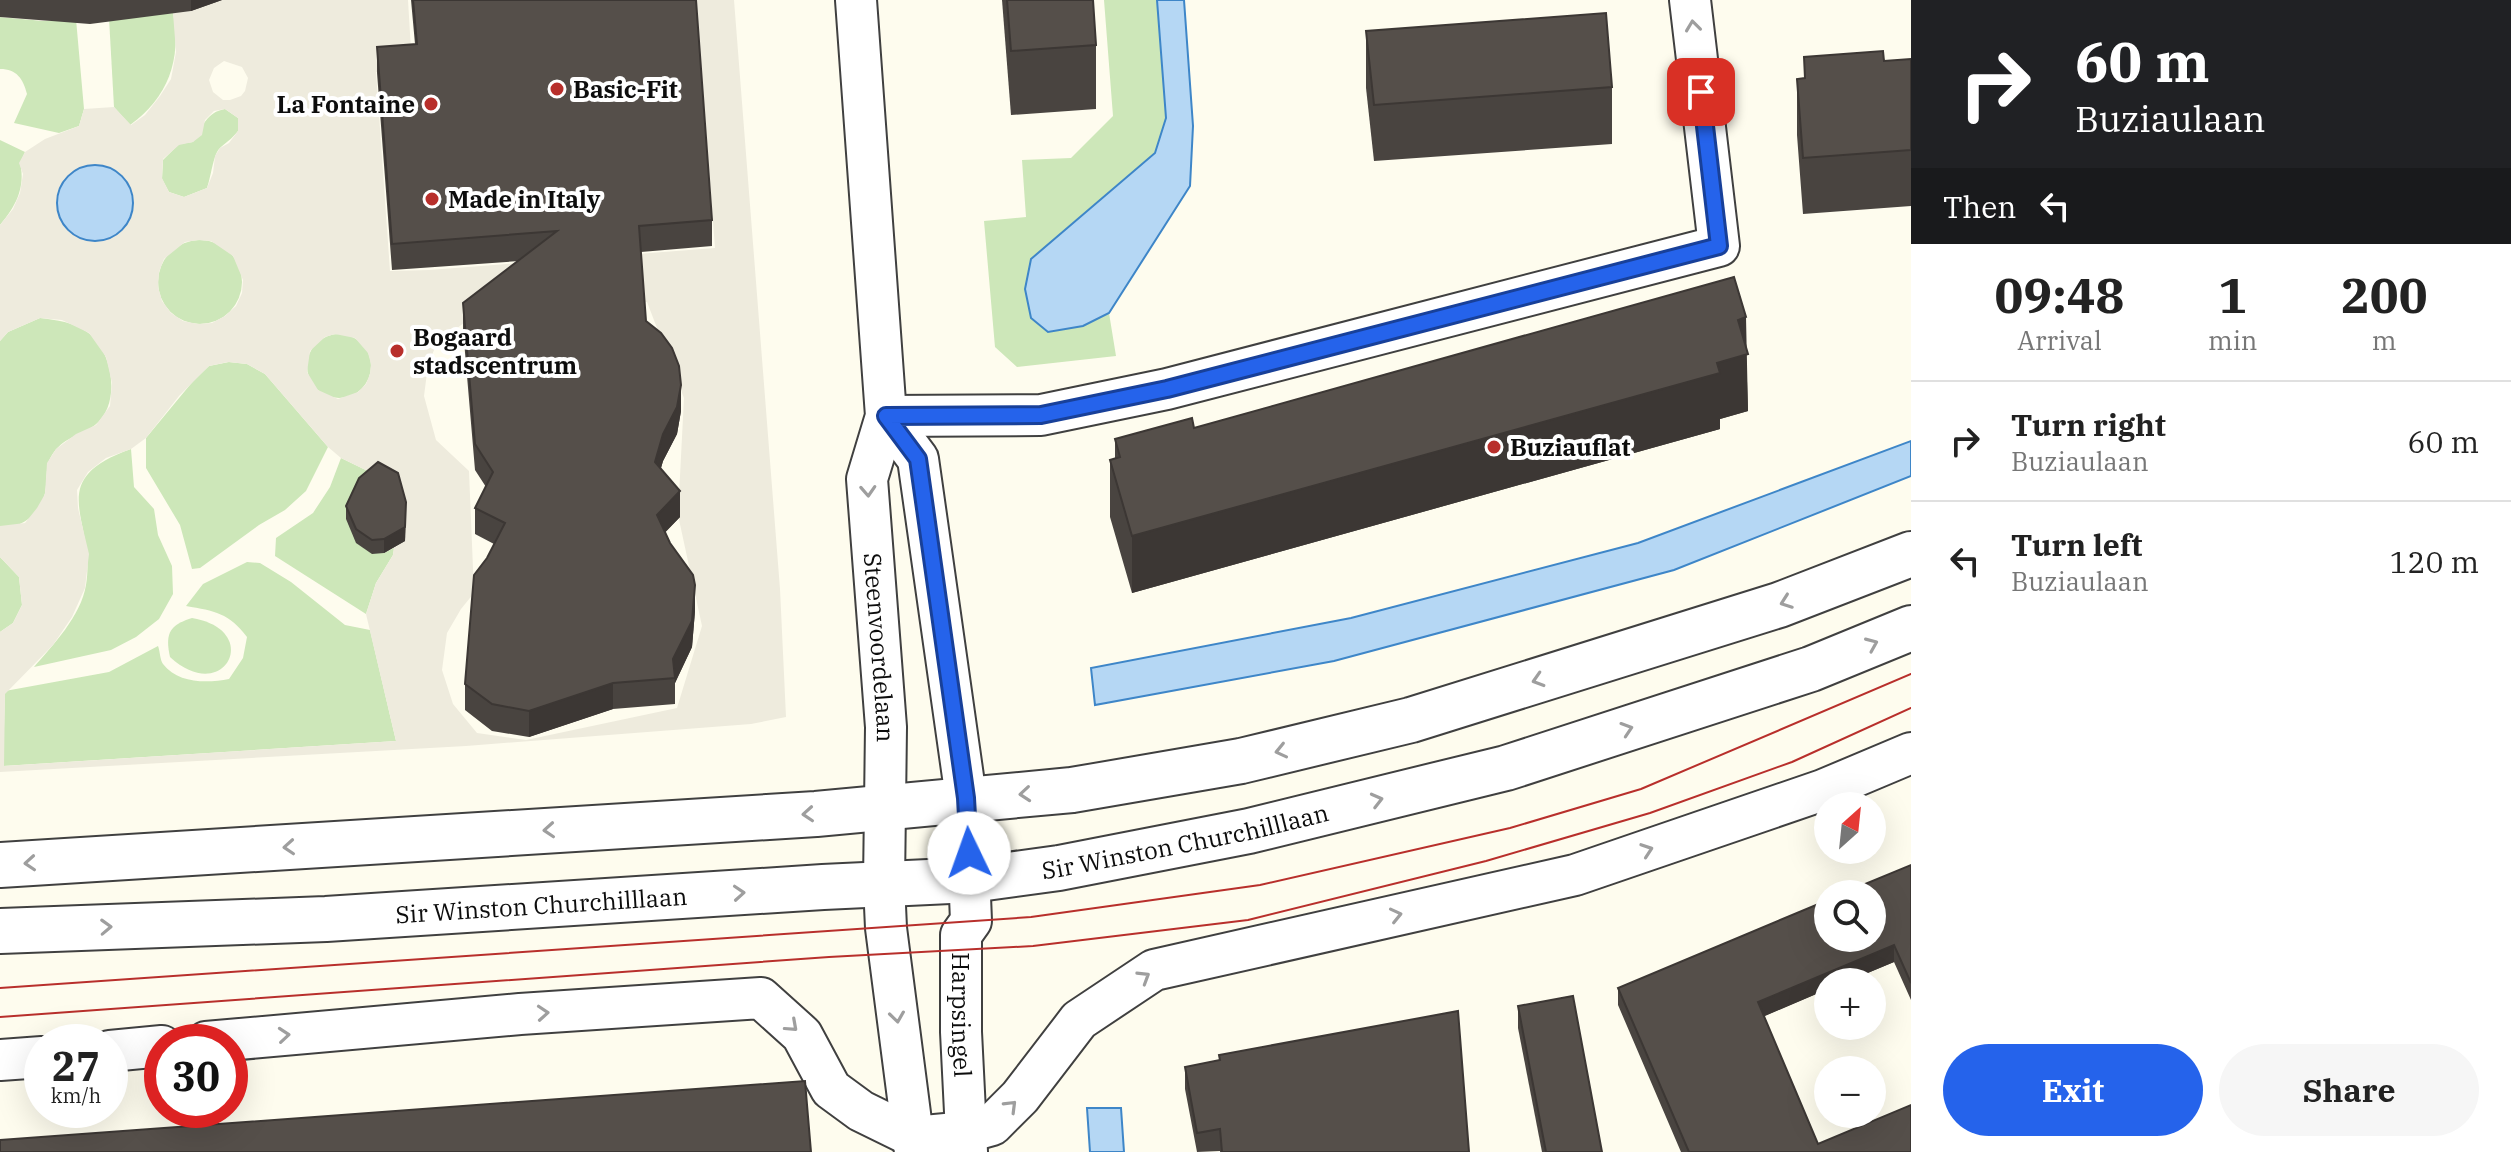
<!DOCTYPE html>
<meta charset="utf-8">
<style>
body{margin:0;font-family:"IBM Plex Serif",serif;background:#f6f6f6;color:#222;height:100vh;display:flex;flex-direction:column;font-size:30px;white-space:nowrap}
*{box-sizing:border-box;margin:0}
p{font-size:26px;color:#767676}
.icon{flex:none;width:44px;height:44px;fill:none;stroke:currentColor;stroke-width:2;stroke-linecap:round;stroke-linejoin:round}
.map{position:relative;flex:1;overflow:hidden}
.sheet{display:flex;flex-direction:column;background:#fff;width:600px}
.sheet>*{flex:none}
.top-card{background:#202124;color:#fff;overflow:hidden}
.needle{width:52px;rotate:27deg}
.controls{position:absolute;left:1814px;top:792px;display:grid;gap:16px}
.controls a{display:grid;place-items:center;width:72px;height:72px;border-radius:50%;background:#fff;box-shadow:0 8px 32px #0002;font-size:40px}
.speed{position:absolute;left:24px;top:1024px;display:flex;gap:16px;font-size:40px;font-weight:700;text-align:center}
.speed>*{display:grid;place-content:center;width:104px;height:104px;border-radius:50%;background:#fff;box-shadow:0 8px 32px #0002;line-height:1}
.speed small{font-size:20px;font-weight:400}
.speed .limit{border:12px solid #d22;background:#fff;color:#111}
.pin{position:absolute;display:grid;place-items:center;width:68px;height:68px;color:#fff;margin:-34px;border-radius:16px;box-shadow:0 4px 12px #0006}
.me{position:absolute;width:88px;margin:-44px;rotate:357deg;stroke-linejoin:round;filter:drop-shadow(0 0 6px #0008)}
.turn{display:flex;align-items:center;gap:28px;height:168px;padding:0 32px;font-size:36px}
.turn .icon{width:104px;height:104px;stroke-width:2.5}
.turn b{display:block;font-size:56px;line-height:68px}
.then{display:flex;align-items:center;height:76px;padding:0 32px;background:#0003;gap:16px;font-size:30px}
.eta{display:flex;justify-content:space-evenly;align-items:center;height:136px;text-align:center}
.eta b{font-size:48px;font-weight:700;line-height:56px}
.primary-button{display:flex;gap:16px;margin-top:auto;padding:16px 32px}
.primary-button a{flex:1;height:92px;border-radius:48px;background:#2563eb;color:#fff;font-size:32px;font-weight:700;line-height:92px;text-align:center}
.primary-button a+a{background:#f6f6f6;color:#222}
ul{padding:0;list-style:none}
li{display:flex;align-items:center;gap:24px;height:120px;padding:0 32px;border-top:2px solid #e0e0e0}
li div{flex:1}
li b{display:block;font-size:30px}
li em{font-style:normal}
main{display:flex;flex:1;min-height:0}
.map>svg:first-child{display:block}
.green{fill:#cde7b9}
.plaza{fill:#eeebdd;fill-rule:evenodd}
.water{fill:#b5d7f4;stroke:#3e86c8;stroke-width:2}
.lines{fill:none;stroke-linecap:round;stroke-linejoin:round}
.minor-casing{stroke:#404040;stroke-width:44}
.tertiary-casing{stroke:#404040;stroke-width:48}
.minor{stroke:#fff;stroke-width:40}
.tertiary{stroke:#fff;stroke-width:44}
.tram{stroke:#b82f2b;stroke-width:2}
.wall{fill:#494440}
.shaded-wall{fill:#3c3734}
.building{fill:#554f4a;stroke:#3c3734;stroke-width:2}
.oneway{stroke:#9e9e9e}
.route-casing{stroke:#184099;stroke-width:20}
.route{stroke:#2563eb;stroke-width:14}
.poi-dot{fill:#b82f2b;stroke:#fff;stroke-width:3}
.labels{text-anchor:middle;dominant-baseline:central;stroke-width:8;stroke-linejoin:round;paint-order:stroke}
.poi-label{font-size:24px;font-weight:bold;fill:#0d0d0d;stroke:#fff;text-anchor:start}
.street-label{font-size:24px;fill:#0d0d0d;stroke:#fff}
</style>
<main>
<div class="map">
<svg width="1911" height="1152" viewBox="0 0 1911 1152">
<rect width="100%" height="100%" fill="#fefcee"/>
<g class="green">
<polygon points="1104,0 1157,0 1166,118 1155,153 1064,230 1083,326 1109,313 1116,356 1017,367 995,347 984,221 1026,217 1022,160 1071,158 1113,116"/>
<path d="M173,13C182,59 168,98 130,125L114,107L109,18Z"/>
<path d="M0,17L44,21L76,19L84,109L79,126L59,133L14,123L27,94C23,79 17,69 0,69Z"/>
<path d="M225,109L238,118V131C232,139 225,143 219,149C213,156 211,177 207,188L184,197L169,192L162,179L163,160L179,144L193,142C202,127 207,112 225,109Z"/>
<path d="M0,140L25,152L20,163C26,188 15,207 0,225Z"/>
<circle cx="200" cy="282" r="42"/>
<path d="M40,318C57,320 73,322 87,332C113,350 122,404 95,425C82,435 65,437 54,452C44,465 48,478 45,493C40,514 21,530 0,526V341L8,332Z"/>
<circle cx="339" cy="366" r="32"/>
<polygon points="229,362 247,364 265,374 328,447 306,491 285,510 259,525 200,568 192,569 180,525 146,468 146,438 194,380 209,366"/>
<path d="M131,449L134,487L154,509L158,535L172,566L173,594L159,619L136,637L111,650L34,667C53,645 81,616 86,585C97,519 41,481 131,449Z"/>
<polygon points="341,458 378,476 384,553 394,548 393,555 376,583 366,614 275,556 276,538 313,513 330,487"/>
<polygon points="0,557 19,577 22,605 13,623 0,632"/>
<path d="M247,562L260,563L291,582L345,625L370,630L396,741L3,766L5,691L109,672L158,646C160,651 160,660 163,664C178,684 208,683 229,679L243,658L247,637C229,613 215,611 186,606L203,584Z"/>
<path d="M192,618C264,630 224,707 170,657C165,634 169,625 192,618Z"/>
</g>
<path class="plaza" d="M0,0H408L412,67L376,72L390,271L429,270L715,248L696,0H734L780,589L786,717L751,724L466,746L0,772V632L13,623L22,605L19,577L0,557V526L25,523L37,508L45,494L47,463L56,449L76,434L96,425L110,406L112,383L106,357L89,333L62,320L40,318L8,332L0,341V225L13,209L20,193L23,174L19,163L25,152L45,139L79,126L84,109L114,107L131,125L145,115L160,96L171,79L176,52L173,13L44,21L0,17ZM224,61L242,67L248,78L245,91L241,96L230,100H223L213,92L209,80L214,68ZM225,109L238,118V131L229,143L220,148L215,156L213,173L207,188L184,197L169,192L162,178L163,159L179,145L193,142L202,135L205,120L214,111ZM198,240L211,241L233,256L243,280L242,293L236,306L225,316L212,323L198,324L183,321L171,313L162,301L158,287L159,272L164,259L185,242ZM647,302L684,398L678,515L702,626L677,708L526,740L477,733L453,704L442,670L447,633L461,609L474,593L469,471L436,440L424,396L428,365L436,345L475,314ZM335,334L355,338L368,353L371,364L370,374L366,384L358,392L338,399L318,390L307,372L310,351L325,337ZM228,362L247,364L265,374L328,447L341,458L378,476L405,541L394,548L393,555L376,583L366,614L396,741L4,766L5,694L53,645L72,617L85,588L89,554L78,508L77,490L88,472L106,458L131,449L146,438L179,396L209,366Z"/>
<g class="water">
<polygon points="1157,0 1184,0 1193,126 1190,186 1109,313 1083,326 1048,332 1031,318 1025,289 1031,259 1155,153 1166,118"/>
<circle cx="95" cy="203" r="38"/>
<polygon points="1911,441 1911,476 1674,570 1334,661 1095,705 1091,668 1351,618 1638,543"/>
<polygon points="1087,1108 1121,1108 1124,1152 1090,1152"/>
</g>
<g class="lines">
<defs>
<g id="minor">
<path id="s1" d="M856,0L886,416L867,479L886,727L884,884L886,928L915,1152"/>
<polyline points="886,416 1041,415 1167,389 1719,246 1690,0"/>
<path id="s2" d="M886,416L918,459L966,798L971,921L961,935V1032L967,1152"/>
<polyline points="206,1042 520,1014 761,998 802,1035 831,1089 861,1111 914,1137 967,1132 992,1125 1020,1097 1079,1020 1154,970 1575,875 1823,790 1911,753"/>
<polyline points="110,1051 162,1046"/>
<polyline points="0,1060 42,1057"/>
</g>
<g id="tertiary">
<polyline points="0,865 816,814 1072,790 1241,761 1411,720 1779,605 1911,554"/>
<path id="s3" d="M0,931L326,919L823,887L971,880L1059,868L1249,831L1506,768L1811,669L1911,628"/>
</g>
</defs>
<use href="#minor" class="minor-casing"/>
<use href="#tertiary" class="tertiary-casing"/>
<use href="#minor" class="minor"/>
<use href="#tertiary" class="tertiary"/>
<g class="tram">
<polyline points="0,988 1031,917 1260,885 1510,828 1641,789 1911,674"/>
<polyline points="0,1017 829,957 1033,946 1248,920 1486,861 1650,813 1792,762 1911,708"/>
</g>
</g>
<g class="wall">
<polygon points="0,0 222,0 191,11 90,24 0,17"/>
<polygon points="411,0 696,0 712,220 712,246 641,252 646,321 681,411 677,434 663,461 661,468 680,517 665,532 695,611 692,647 675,683 675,704 613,709 529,737 492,731 465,710 465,684 487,558 494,544 475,534 475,508 486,487 475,470 463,329 463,303 519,261 392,270 377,73 377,47 415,44"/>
<polygon points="1002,0 1093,0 1096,45 1096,109 1011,115"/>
<polygon points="1366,31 1612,87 1612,144 1374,161 1366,88"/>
<polygon points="1804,57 1884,61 1911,59 1911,206 1803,214 1797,135 1797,79 1804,78"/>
<polygon points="1746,350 1748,411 1720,419 1720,429 1132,593 1110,517 1110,460 1115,459 1115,439"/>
<polygon points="346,506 406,516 405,541 384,553 372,554 356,543 346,519"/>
<polygon points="1911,865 1911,1000 1894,962 1846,982 1828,982 1828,989 1764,1016 1818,1144 1911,1152 1681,1152 1618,1005 1618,988"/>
<polygon points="1518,1006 1602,1152 1542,1152 1518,1028"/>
<polygon points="1219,1055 1469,1152 1220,1152 1220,1151 1197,1152 1185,1089 1185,1067 1219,1061"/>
</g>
<g class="shaded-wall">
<polygon points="191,0 222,0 191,11"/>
<polygon points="1746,317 1748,411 1720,419 1720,429 1132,593 1132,536 1717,363 1738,320"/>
<polygon points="681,385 681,411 677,434 663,461 655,488 655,462 663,434"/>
<polygon points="680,491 680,517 657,541 657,515"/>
<polygon points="406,502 405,541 384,553 384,539"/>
<polygon points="695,585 695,611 692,647 675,683 673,659"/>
<polygon points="613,683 613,709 529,737 529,711"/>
<polygon points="1894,945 1894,962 1846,982 1828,982 1828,989 1758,1019 1758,1002"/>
</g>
<g class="building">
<polygon points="413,0 696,0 712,220 639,226 646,321 661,333 672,348 679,366 681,385 677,407 663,434 655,462 680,491 657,515 670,543 693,575 695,585 692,621 673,659 675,678 613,683 529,711 492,704 465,684 474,575 487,558 505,523 475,508 493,472 475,444 463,303 557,231 392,244 377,47 417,44"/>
<polygon points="1007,0 1093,0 1096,45 1011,51"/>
<polygon points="1606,13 1612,87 1374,105 1366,31"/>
<polygon points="1883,51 1884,61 1911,59 1911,150 1803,158 1797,79 1805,78 1804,57"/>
<polygon points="1734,277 1746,317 1738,320 1748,354 1717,363 1720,373 1132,536 1110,460 1120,457 1115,439 1192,418 1194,428"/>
<polygon points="378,462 398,473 406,502 405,527 384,539 372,540 356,529 346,506 359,478"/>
<polygon points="1911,865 1911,983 1894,945 1758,1002 1818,1144 1911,1105 1911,1152 1689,1152 1618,988 1828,900 1828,938 1872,938 1872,894 1841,894"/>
<polygon points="1573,996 1602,1152 1546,1152 1518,1006"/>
<polygon points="1458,1011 1469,1152 1222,1152 1220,1129 1197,1133 1185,1067 1220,1060 1219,1055"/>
<polygon points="805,1081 811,1152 0,1152 0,1140"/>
</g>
<defs><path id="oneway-chevron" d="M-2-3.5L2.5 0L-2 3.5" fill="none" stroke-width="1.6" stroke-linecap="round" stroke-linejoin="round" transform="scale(2)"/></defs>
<g class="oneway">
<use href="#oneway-chevron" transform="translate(1693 26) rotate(-97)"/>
<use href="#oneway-chevron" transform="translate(868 491) rotate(87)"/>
<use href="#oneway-chevron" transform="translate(1786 602) rotate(160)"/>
<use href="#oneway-chevron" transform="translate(1872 644) rotate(-23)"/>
<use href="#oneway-chevron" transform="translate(1538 680) rotate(163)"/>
<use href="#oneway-chevron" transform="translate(1627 729) rotate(-18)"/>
<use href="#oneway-chevron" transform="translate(1281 751) rotate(167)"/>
<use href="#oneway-chevron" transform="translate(1025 794) rotate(175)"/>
<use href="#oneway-chevron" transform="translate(1377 800) rotate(-14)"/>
<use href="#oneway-chevron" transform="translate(808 814) rotate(176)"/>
<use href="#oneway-chevron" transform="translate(549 830) rotate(176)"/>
<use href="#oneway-chevron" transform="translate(289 847) rotate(176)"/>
<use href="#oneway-chevron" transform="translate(1647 850) rotate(-19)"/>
<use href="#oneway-chevron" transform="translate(30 863) rotate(176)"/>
<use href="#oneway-chevron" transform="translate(739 893) rotate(-4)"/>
<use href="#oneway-chevron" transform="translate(1396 915) rotate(-13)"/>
<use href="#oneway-chevron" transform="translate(106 927) rotate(-2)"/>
<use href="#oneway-chevron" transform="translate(1144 977) rotate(-32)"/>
<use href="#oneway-chevron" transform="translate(543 1013) rotate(-4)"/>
<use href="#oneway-chevron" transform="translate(897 1017) rotate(82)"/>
<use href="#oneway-chevron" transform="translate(792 1026) rotate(42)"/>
<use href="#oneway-chevron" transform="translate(284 1035) rotate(-5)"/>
<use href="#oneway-chevron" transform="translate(1011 1106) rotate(-45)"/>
</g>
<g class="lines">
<defs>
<polyline id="route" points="969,853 966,798 918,459 886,416 1041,415 1167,389 1719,246 1701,92"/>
</defs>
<use href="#route" class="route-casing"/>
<use href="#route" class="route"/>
</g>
<g class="poi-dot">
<circle cx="557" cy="89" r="8"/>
<circle cx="431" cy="104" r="8"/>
<circle cx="432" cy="199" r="8"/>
<circle cx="397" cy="351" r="8"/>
<circle cx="1494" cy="447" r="8"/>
</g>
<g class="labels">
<g class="poi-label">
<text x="573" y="89">Basic-Fit</text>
<text x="415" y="104" text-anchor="end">La Fontaine</text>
<text x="448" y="199">Made in Italy</text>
<text x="413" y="337">Bogaard<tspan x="413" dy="28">stadscentrum</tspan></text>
<text x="1510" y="447">Buziauflat</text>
</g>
<g class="street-label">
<text stroke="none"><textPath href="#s1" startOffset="652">Steenvoordelaan</textPath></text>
<text stroke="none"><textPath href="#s3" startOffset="1190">Sir Winston Churchilllaan</textPath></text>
<text stroke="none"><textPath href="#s3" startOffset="542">Sir Winston Churchilllaan</textPath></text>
<text stroke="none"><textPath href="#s2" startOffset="616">Harpsingel</textPath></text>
</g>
</g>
</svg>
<div class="controls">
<a><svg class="needle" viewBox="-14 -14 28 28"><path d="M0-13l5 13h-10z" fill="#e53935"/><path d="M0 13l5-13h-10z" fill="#767676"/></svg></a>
<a><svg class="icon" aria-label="search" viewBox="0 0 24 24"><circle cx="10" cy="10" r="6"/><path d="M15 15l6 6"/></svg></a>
<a>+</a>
<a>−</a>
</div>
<div class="speed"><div>27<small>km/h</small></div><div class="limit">30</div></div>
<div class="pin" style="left:1701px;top:92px;background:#d93025"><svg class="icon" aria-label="arrive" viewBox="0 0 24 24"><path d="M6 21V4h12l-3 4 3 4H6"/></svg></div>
<svg class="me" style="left:969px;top:853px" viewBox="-20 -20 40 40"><circle r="19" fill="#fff"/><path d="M0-13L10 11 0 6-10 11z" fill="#2563eb"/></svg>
</div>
<section class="sheet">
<div class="top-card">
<div class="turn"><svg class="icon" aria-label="right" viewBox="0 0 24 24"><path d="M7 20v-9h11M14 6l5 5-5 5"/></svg><div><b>60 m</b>Buziaulaan</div></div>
<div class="then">Then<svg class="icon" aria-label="left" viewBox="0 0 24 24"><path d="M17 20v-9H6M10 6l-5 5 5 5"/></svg></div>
</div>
<div class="eta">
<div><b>09:48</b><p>Arrival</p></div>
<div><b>1</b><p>min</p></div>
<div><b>200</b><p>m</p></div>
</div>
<ul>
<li><svg class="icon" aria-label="right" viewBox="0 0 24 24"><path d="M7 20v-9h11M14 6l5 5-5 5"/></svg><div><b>Turn right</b><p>Buziaulaan</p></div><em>60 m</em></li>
<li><svg class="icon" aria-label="left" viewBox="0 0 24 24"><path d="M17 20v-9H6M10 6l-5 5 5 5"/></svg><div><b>Turn left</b><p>Buziaulaan</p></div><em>120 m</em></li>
</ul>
<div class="primary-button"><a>Exit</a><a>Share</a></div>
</section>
</main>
